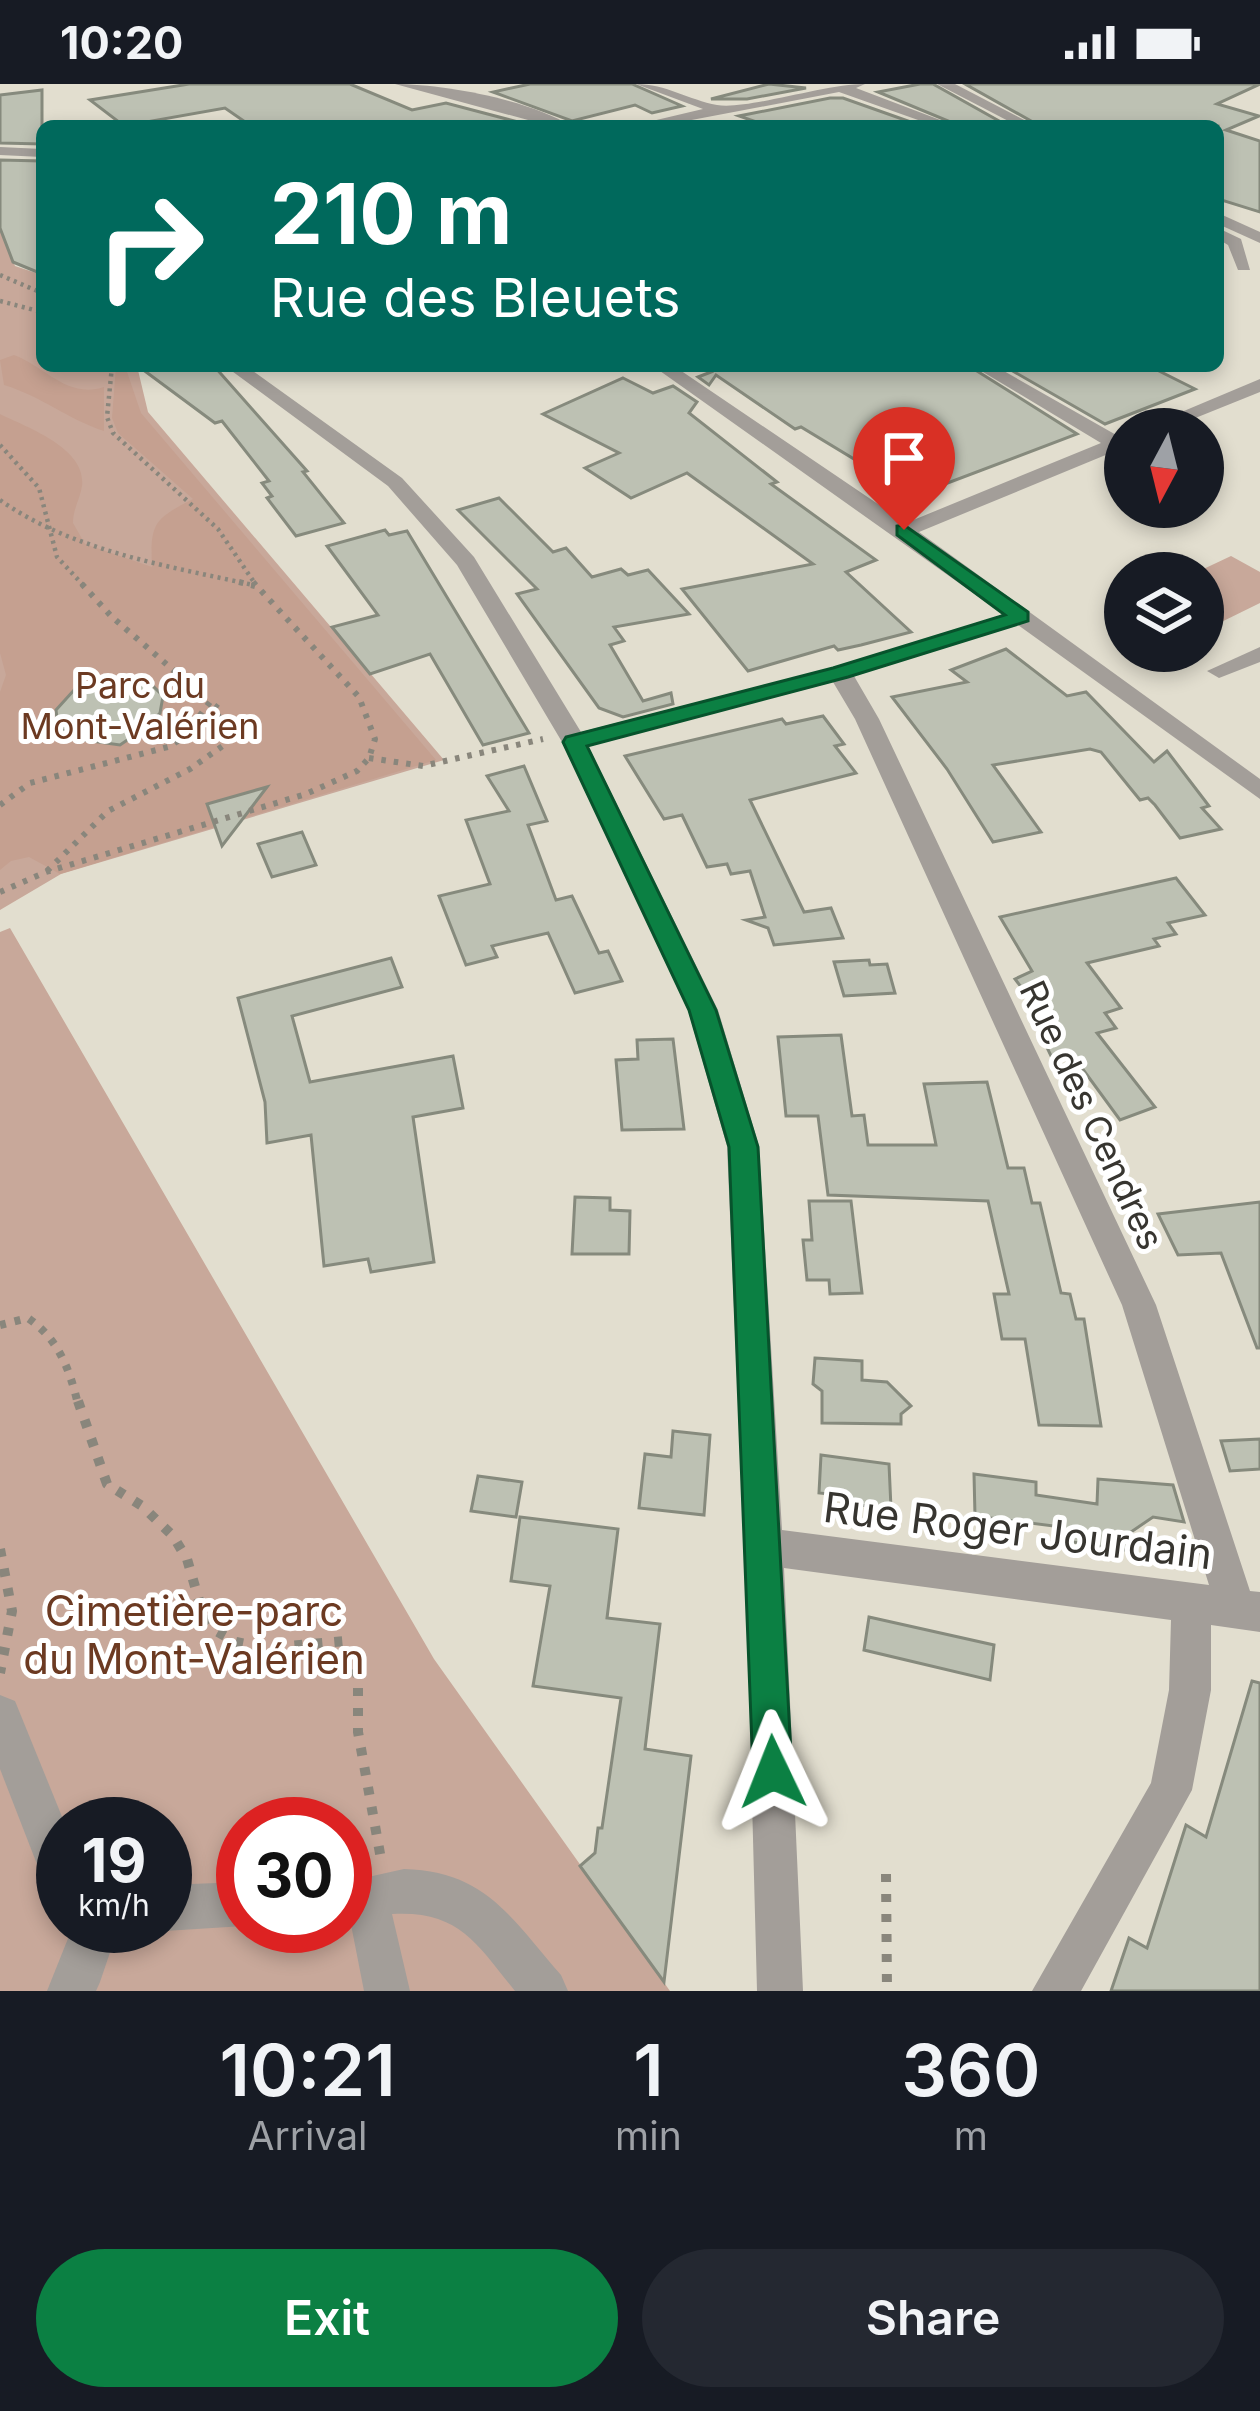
<!DOCTYPE html>
<meta charset="utf-8">
<style>
body{margin:0;font-family:Inter,sans-serif;background:#242831;color:#f1f3f6;height:100vh;display:flex;flex-direction:column;font-size:45px;white-space:nowrap}
*{box-sizing:border-box;margin:0}
p{font-size:39px;color:#9ea1a6}
.icon{flex:none;width:66px;height:66px;fill:none;stroke:currentColor;stroke-width:2;stroke-linecap:round;stroke-linejoin:round}
.map{position:relative;height:1907px;overflow:hidden}
.sheet{display:flex;flex-direction:column;background:#171b24;flex:1}
.sheet>*{flex:none}
.guide{position:absolute;left:36px;top:36px;width:1188px;height:252px;border-radius:18px;box-shadow:0 6px 18px #0003;background:#00695c;color:#fff;overflow:hidden}
.needle{width:78px;rotate:187deg}
.buttons{position:absolute;left:1104px;top:324px;display:grid;gap:24px}
.buttons a{display:grid;place-items:center;width:120px;height:120px;border-radius:50%;background:#171b24;box-shadow:0 6px 18px #0003;font-size:60px}
.speed{position:absolute;left:36px;top:1713px;display:flex;gap:24px;font-size:60px;font-weight:700;text-align:center}
.speed>*{display:grid;place-content:center;width:156px;height:156px;border-radius:50%;background:#171b24;box-shadow:0 6px 18px #0003;line-height:1}
.speed small{font-size:30px;font-weight:400}
.speed .limit{border:18px solid #d22;background:#fff;color:#111}
.pin{position:absolute;display:grid;place-items:center;width:102px;height:102px;color:#fff;margin:-123px -51px;border-radius:50% 50% 50% 0;rotate:-45deg;box-shadow:0 0 12px #0007}
.pin .icon{rotate:45deg}
.me{position:absolute;width:132px;margin:-66px;rotate:358deg;stroke-linejoin:round;filter:drop-shadow(0 0 9px #0008)}
.turn{display:flex;align-items:center;gap:42px;height:252px;padding:0 36px;font-size:54px}
.turn .icon{width:156px;height:156px;stroke-width:2.5}
.turn b{display:block;font-size:84px;line-height:102px}
.eta{display:flex;justify-content:space-evenly;align-items:center;height:204px;text-align:center}
.eta b{font-size:72px;font-weight:600;line-height:84px}
.cta{display:flex;gap:24px;margin-top:auto;padding:24px 36px}
.cta a{flex:1;height:138px;border-radius:72px;background:#0b8043;color:#fff;font-size:48px;font-weight:600;line-height:138px;text-align:center}
.cta a+a{background:#242831;color:#f1f3f6}
.status{display:flex;justify-content:space-between;align-items:center;height:84px;padding:0 60px;background:#171b24;direction:ltr}
.status svg{height:33px;fill:currentColor}
.map>svg:first-child{display:block}
.green{fill:#c8a89a;fill-rule:evenodd}
.forest{fill:#c5a090}
.building{fill:#bdc1b3;stroke:#868a7d;stroke-width:3}
.lines{fill:none;stroke-linecap:round;stroke-linejoin:round}
.path-far3{stroke:#89867c;stroke-width:4.5;stroke-dasharray:3 4.5;stroke-linecap:butt}
.path-far2{stroke:#89867c;stroke-width:6;stroke-dasharray:4.5 8;stroke-linecap:butt}
.path-far1{stroke:#89867c;stroke-width:8;stroke-dasharray:6 9;stroke-linecap:butt}
.path{stroke:#89867c;stroke-width:10;stroke-dasharray:8 12;stroke-linecap:butt}
.minor{fill:#a39e99;fill-rule:evenodd}
.route{fill:#0b8043;stroke:#07532c;stroke-width:3}
.labels{text-anchor:middle;dominant-baseline:central;stroke-width:10;stroke-linejoin:round;paint-order:stroke}
.park-label{font-size:36px;fill:#6c3a22;stroke:#fff}
.street-label{font-size:36px;fill:#373530;stroke:#fff}
.near-street-label{font-size:42px;fill:#373530;stroke:#fff}
.near-park-label{font-size:42px;fill:#6c3a22;stroke:#fff}
</style>
<div class="status"><b>10:20</b><svg viewBox="0 0 49 12"><path d="M0 12V9h3v3zM5 12V6h3v6zM10 12V3h3v9zM15 12V0h3v12zM26 1h20v11H26zM47 4h2v5h-2z"/></svg></div>
<div class="map">
<svg width="1260" height="1907" viewBox="0 0 1260 1907">
<rect width="100%" height="100%" fill="#e2decf"/>
<g class="green">
<polygon points="0,143 15,182 42,191 42,282 137,282 148,328 444,676 61,790 0,826"/>
<polygon points="1231,472 1260,488 1260,519 1203,547 1203,489 1195,489"/>
<path d="M10,844L434,1575L670,1907H0V848ZM63,1740H165V1842H63ZM243,1740H345V1842H243Z"/>
</g>
<g class="forest">
<path d="M14,271C46,283 67,315 104,303V347C67,335 43,313 4,301L0,276Z"/>
<path d="M116,282H125L141,329L436,676L60,790L29,773L11,777L0,786V608L6,591L0,569V330C26,343 87,364 82,402C80,415 73,425 73,439L85,460L152,483C150,439 154,435 193,415L118,349L112,334Z"/>
</g>
<g class="building">
<polygon points="189,0 350,0 412,26 446,19 533,42 251,42 225,24 124,42 90,16"/>
<polygon points="530,0 632,0 682,22 652,29 635,21 572,37 493,8"/>
<polygon points="769,0 806,4 747,15 711,15"/>
<polygon points="920,0 933,0 1008,42 960,42 878,8"/>
<polygon points="965,0 1260,0 1217,20 1259,32 1226,46 1260,57 1260,128 1218,115 1218,42 1040,42"/>
<polygon points="42,6 42,60 0,59 0,11"/>
<polygon points="830,14 843,14 922,42 768,42 739,32"/>
<polygon points="0,76 42,77 42,190 13,178 0,144"/>
<polygon points="138,282 214,282 307,387 303,388 344,439 296,452 267,414 272,412 262,399 269,397 222,337 215,339"/>
<polygon points="703,282 969,282 1077,350 900,417 861,390 872,386 801,343 795,345 716,291 709,301 698,293 711,288"/>
<polygon points="1004,282 1149,282 1195,305 1105,340"/>
<polygon points="623,294 653,309 673,302 697,318 689,329 777,398 771,400 876,476 846,488 911,548 861,561 838,566 834,562 748,587 682,505 813,480 687,389 631,414 585,384 619,369 543,330"/>
<polygon points="499,414 553,468 566,464 592,493 621,485 628,491 648,486 689,530 614,543 624,557 610,561 643,617 671,609 673,620 623,633 599,624 517,510 537,505 458,426"/>
<polygon points="385,446 389,451 407,447 529,649 483,661 430,570 370,590 332,543 378,531 327,462"/>
<polygon points="1006,565 1067,612 1086,608 1154,678 1167,667 1209,722 1202,724 1221,745 1180,754 1155,721 1148,714 1140,716 1101,668 1090,665 993,681 1041,748 993,758 947,685 892,613 967,598 951,586"/>
<polygon points="130,593 149,598 163,612 160,629 148,642 120,661 77,655 58,643 56,626 75,605 101,595"/>
<polygon points="823,632 844,660 835,662 856,689 750,716 804,828 831,824 843,854 774,861 768,844 746,836 765,833 750,787 731,790 727,780 707,783 682,731 664,735 625,672 782,635 786,640"/>
<polygon points="524,682 547,737 528,741 556,816 572,812 599,869 608,867 622,897 575,909 548,849 492,862 497,873 466,881 439,812 490,800 466,736 509,727 487,692"/>
<polygon points="267,703 222,762 207,720"/>
<polygon points="302,748 316,781 272,793 258,760"/>
<polygon points="1176,794 1205,831 1168,839 1176,850 1154,855 1159,862 1087,879 1121,924 1105,929 1116,944 1097,949 1155,1023 1120,1036 1071,969 1052,974 1031,930 1039,927 1015,895 1032,887 1000,833"/>
<polygon points="391,874 402,903 292,932 310,998 453,972 463,1024 413,1033 434,1178 371,1188 368,1175 324,1182 311,1051 267,1059 265,1018 238,914"/>
<polygon points="869,876 870,881 887,880 895,909 844,912 834,878"/>
<polygon points="841,951 852,1032 864,1031 868,1061 936,1061 924,1000 987,998 1008,1084 1024,1084 1032,1119 1040,1119 1061,1209 1070,1210 1076,1235 1084,1235 1101,1342 1039,1341 1025,1255 1002,1255 994,1210 1009,1210 988,1117 828,1111 818,1032 786,1032 778,953"/>
<polygon points="673,955 684,1045 622,1046 616,976 638,975 637,956"/>
<polygon points="575,1113 610,1114 610,1126 630,1127 629,1170 572,1170"/>
<polygon points="809,1117 851,1117 862,1209 830,1210 829,1196 807,1196 803,1156 812,1156"/>
<polygon points="1260,1118 1260,1264 1257,1264 1221,1169 1178,1171 1158,1130"/>
<polygon points="815,1274 862,1277 862,1296 887,1298 911,1322 901,1330 901,1340 822,1339 822,1307 813,1300"/>
<polygon points="673,1347 710,1351 704,1431 639,1424 645,1370 671,1373"/>
<polygon points="1260,1355 1260,1385 1230,1387 1221,1357"/>
<polygon points="821,1371 889,1380 891,1424 848,1420 849,1412 819,1409"/>
<polygon points="974,1390 1036,1398 1036,1411 1097,1420 1098,1395 1173,1401 1184,1438 1153,1433 1131,1448 1131,1467 1053,1455 1054,1442 975,1432"/>
<polygon points="478,1392 522,1398 516,1433 471,1427"/>
<polygon points="520,1433 618,1445 607,1534 660,1540 645,1665 691,1672 664,1898 580,1782 595,1769 598,1744 602,1744 621,1614 533,1602 550,1502 511,1497"/>
<polygon points="869,1533 994,1561 990,1596 864,1566"/>
<polygon points="1252,1597 1260,1599 1260,1907 1111,1907 1129,1854 1147,1864 1186,1741 1206,1753"/>
</g>
<g class="lines">
<g class="path-far3">
<polyline points="0,191 42,209"/>
<polyline points="0,217 42,228"/>
<polyline points="112,282 107,333 113,349 218,445 256,501"/>
<polyline points="0,361 39,404 57,473 83,501"/>
<path d="M0,416C72,467 168,482 253,501"/>
</g>
<g class="path-far2">
<polyline points="239,498 255,502"/>
<polyline points="369,674 423,682 543,655"/>
<polyline points="0,721 30,699 168,663 183,654 210,618 111,532 80,498"/>
<polyline points="47,787 108,727 190,685 224,661 226,655 200,647 222,627 210,618"/>
<polyline points="0,808 46,788 306,710 357,687 369,674 375,655 359,613 253,498"/>
</g>
<path class="path-far1" d="M0,1241L28,1234C59,1256 69,1284 78,1320"/>
<g class="path">
<polyline points="78,1317 107,1400 142,1422 173,1452 187,1475 203,1530 216,1547 236,1558 267,1564 345,1557 358,1593 358,1648 381,1775"/>
<polyline points="0,1465 12,1527 0,1589"/>
<polyline points="886,1790 887,1907"/>
</g>
<g class="minor">
<path d="M395,0C444,0 530,16 571,42H550Z"/>
<path d="M636,0C666,0 689,16 717,21C748,26 824,0 865,0L856,4L956,42H935L839,8L660,42H631L703,25Z"/>
<polygon points="937,0 955,0 1036,42 1018,42"/>
<polygon points="0,63 42,65 42,73 0,71"/>
<polygon points="1218,129 1260,148 1260,159 1218,140"/>
<polygon points="1218,144 1241,155 1250,186 1238,186 1228,161 1218,155"/>
<path d="M225,282H246L402,394L474,473L581,648L832,584L1004,531L653,282H674L906,439L1101,359L973,282H995L1118,352L1125,350V363L919,448L1260,695V715L1018,541L854,592L879,635L1156,1221L1250,1507L1260,1508V1548L1211,1541V1606L1192,1706L1081,1907H1032L1151,1699L1169,1606L1171,1536L784,1484L803,1907H757L747,1526L727,1062L688,926L562,658L457,481L388,402ZM833,598L855,635L1122,1221L1209,1501L782,1446L759,1062L718,926L588,662Z"/>
<polygon points="1260,295 1260,308 1168,345 1141,345"/>
<polygon points="1260,563 1260,578 1219,594 1207,587"/>
<polygon points="0,1611 15,1617 65,1740 63,1812 47,1806 0,1685"/>
<path d="M404,1785C486,1787 512,1835 561,1891L568,1907H515C477,1860 459,1826 392,1830L410,1907H364L345,1810L350,1797Z"/>
<polygon points="243,1798 244,1842 165,1847 154,1842 165,1842 165,1801"/>
<polygon points="73,1842 119,1842 100,1898 96,1907 47,1907"/>
</g>
</g>
<polygon class="route" points="904,441 1028,528 1028,537 848,593 587,662 716,926 758,1063 792,1688 787,1702 773,1707 759,1702 753,1688 729,1063 689,926 563,658 566,653 833,584 1005,531 897,451 897,442"/>
<g class="labels">
<g class="park-label">
<text x="140" y="601">Parc du<tspan x="140" dy="41">Mont-Valérien</tspan></text>
</g>
<g class="street-label">
<text transform="translate(1092 1031) rotate(65)">Rue des Cendres</text>
</g>
<g class="near-street-label">
<text transform="translate(1018 1446) rotate(7)">Rue Roger Jourdain</text>
</g>
<g class="near-park-label">
<text x="194" y="1526">Cimetière-parc<tspan x="194" dy="48">du Mont-Valérien</tspan></text>
</g>
</g>
</svg>
<div class="buttons">
<a><svg class="needle" viewBox="-14 -14 28 28"><path d="M0-13l5 13h-10z" fill="#e53935"/><path d="M0 13l5-13h-10z" fill="#9ea1a6"/></svg></a>
<a><svg class="icon" aria-label="layers" viewBox="0 0 24 24"><path d="M12 4l9 5-9 5-9-5zM3 14l9 5 9-5"/></svg></a>
</div>
<div class="speed"><div>19<small>km/h</small></div><div class="limit">30</div></div>
<div class="pin" style="left:904px;top:446px;background:#d93025"><svg class="icon" aria-label="arrive" viewBox="0 0 24 24"><path d="M6 21V4h12l-3 4 3 4H6"/></svg></div>
<svg class="me" style="left:773px;top:1688px" viewBox="-20 -20 40 40"><path d="M0-17L14 15 0 8-14 15z" fill="#0b8043" stroke="#fff" stroke-width="4"/></svg>
<div class="guide">
<div class="turn"><svg class="icon" aria-label="right" viewBox="0 0 24 24"><path d="M7 20v-9h11M14 6l5 5-5 5"/></svg><div><b>210 m</b>Rue des Bleuets</div></div>
</div>
</div>
<section class="sheet">
<div class="eta">
<div><b>10:21</b><p>Arrival</p></div>
<div><b>1</b><p>min</p></div>
<div><b>360</b><p>m</p></div>
</div>
<div class="cta"><a>Exit</a><a>Share</a></div>
</section>
